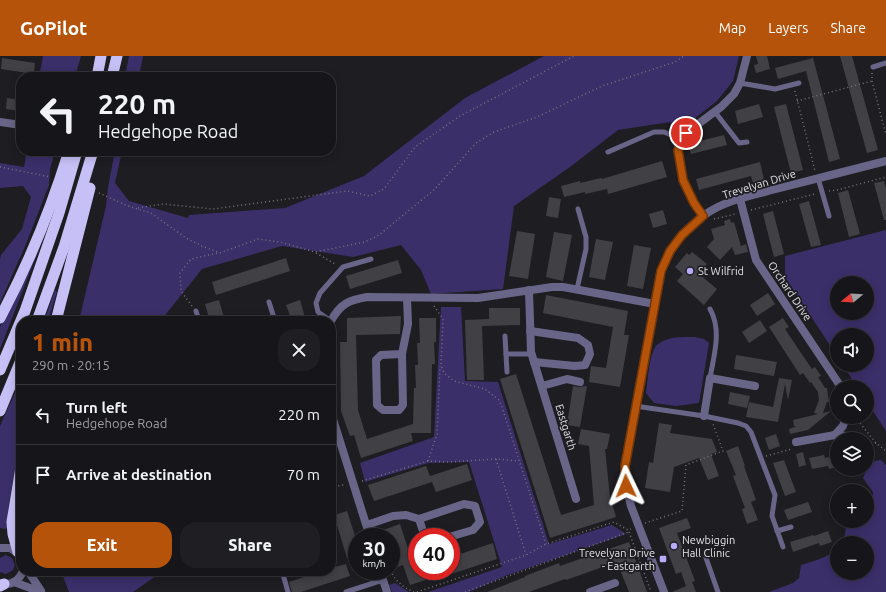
<!DOCTYPE html>
<meta charset="utf-8">
<style>
body{margin:0;font-family:Ubuntu,sans-serif;background:#1f1f23;color:#f1f3f6;height:100vh;display:flex;flex-direction:column;font-size:15px;white-space:nowrap}
*{box-sizing:border-box;margin:0}
p{font-size:13px;color:#9e9fa2}
.icon{flex:none;width:22px;height:22px;fill:none;stroke:currentColor;stroke-width:2;stroke-linecap:round;stroke-linejoin:round}
.map{position:relative;flex:1;overflow:hidden}
.details{position:absolute;left:16px;top:260px;width:320px;height:260px;display:flex;flex-direction:column;background:#16161a;border-radius:16px;box-shadow:0 2px 10px #0003,0 0 0 1px #353539}
.details>*{flex:none}
.top-card{position:absolute;left:16px;top:16px;width:320px;height:84px;border-radius:16px;box-shadow:0 2px 10px #0003,0 0 0 1px #353539;background:#16161a;color:#f1f3f6;overflow:hidden}
.needle{width:26px;rotate:252deg}
.tools{position:absolute;left:830px;top:220px;display:grid;gap:8px}
.tools a{display:grid;place-items:center;width:44px;height:44px;border-radius:50%;background:#16161a;box-shadow:0 2px 10px #0003,0 0 0 1px #353539;font-size:20px}
.speed{position:absolute;left:348px;top:472px;display:flex;gap:8px;font-size:20px;font-weight:700;text-align:center}
.speed>*{display:grid;place-content:center;width:52px;height:52px;border-radius:50%;background:#16161a;box-shadow:0 2px 10px #0003,0 0 0 1px #353539;line-height:1}
.speed small{font-size:10px;font-weight:400}
.speed .limit{border:6px solid #d22;background:#fff;color:#111}
.pin{position:absolute;display:grid;place-items:center;width:34px;height:34px;color:#fff;margin:-17px;border:2px solid #fff;border-radius:50%;box-shadow:0 1px 4px #0007}
.me{position:absolute;width:44px;margin:-22px;rotate:358deg;stroke-linejoin:round;filter:drop-shadow(0 0 3px #0008)}
.turn{display:flex;align-items:center;gap:14px;height:84px;padding:0 16px;font-size:18px}
.turn .icon{width:52px;height:52px;stroke-width:2.5}
.turn b{display:block;font-size:28px;line-height:34px}
.round{display:grid;place-items:center;flex:none;width:42px;height:42px;border-radius:16px;background:#1f1f23}
.overview{display:flex;align-items:center;justify-content:space-between;height:68px;padding:0 16px}
h1{font-size:24px;font-weight:800;line-height:30px;color:#b45309}
.action{display:flex;gap:8px;margin-top:auto;padding:8px 16px}
.action a{flex:1;height:46px;border-radius:16px;background:#b45309;color:#fff;font-size:16px;font-weight:800;line-height:46px;text-align:center}
.action a+a{background:#1f1f23;color:#f1f3f6}
ul{padding:0;list-style:none}
li{display:flex;align-items:center;gap:12px;height:60px;padding:0 16px;border-top:1px solid #353539}
li div{flex:1}
li b{display:block;font-size:15px}
li em{font-style:normal}
header{display:flex;align-items:center;gap:24px;box-sizing:border-box;height:56px;padding:0 20px;background:#b45309;color:#fff}
header strong{font-size:19px}
nav{display:flex;gap:22px;margin-inline-start:auto;font-size:14px}
.map>svg:first-child{display:block}
.green{fill:#3b2f6a;fill-rule:evenodd}
.building{fill:#404045}
.lines{fill:none;stroke-linecap:round;stroke-linejoin:round}
.path{stroke:#747478;stroke-width:1.5;stroke-dasharray:1 3;stroke-linecap:butt}
.service{stroke:#696588;stroke-width:5}
.minor{stroke:#696588;stroke-width:8}
.tertiary{stroke:#696588;stroke-width:8}
.trunk{stroke:#c6c0f6;stroke-width:11}
.route-casing{stroke:#753606;stroke-width:10}
.route{stroke:#b45309;stroke-width:7}
.poi-dot{fill:#b6acf8;stroke:#1e1d22;stroke-width:1.5}
.labels{text-anchor:middle;dominant-baseline:central;stroke-width:3.5;stroke-linejoin:round;paint-order:stroke}
.street-label{font-size:11px;fill:#e2e2e5;stroke:#1e1d22}
.poi-label{font-size:11px;fill:#e2e2e5;stroke:#1e1d22;text-anchor:start}
</style>
<header>
<strong>GoPilot</strong>
<nav><a>Map</a><a>Layers</a><a>Share</a></nav>
</header>
<div class="map">
<svg width="886" height="536" viewBox="0 0 886 536">
<rect width="100%" height="100%" fill="#1e1d22"/>
<g class="green">
<polygon points="43,0 81,0 75,21 39,21"/>
<polygon points="129,0 143,0 139,21 125,21"/>
<polygon points="544,0 739,0 733,25 717,45 677,76 670,66 618,74 570,111 514,150 503,233 431,238 421,214 401,189 353,201 282,190 202,213 162,263 163,265 79,265 106,150 108,131 115,95 122,95 115,127 129,145 188,162 189,159 285,152 364,120 465,42"/>
<polygon points="27,95 55,95 50,113 49,129 26,188 0,247 0,204 1,199 22,173 31,141 23,130 0,132 0,107 24,111"/>
<path d="M886,174V375L867,346V331H857L843,309H867V279H837V300L785,221V200ZM837,227H867V257H837Z"/>
<polygon points="35,197 37,198 0,293 0,271 17,239"/>
<polygon points="55,234 57,236 48,265 44,265"/>
<polygon points="441,251 461,251 465,325 498,326 549,488 612,469 626,478 505,520 469,536 428,536 502,511 469,406 428,407 365,426 360,407 434,381"/>
<path d="M695,281L704,283L709,287L699,347L676,350L654,347L646,337C648,325 649,295 658,288C668,280 684,281 695,281Z"/>
<polygon points="21,323 21,378 9,447 7,472 5,473 0,472 0,370"/>
<polygon points="881,404 886,409 886,536 769,536 793,527 799,522 801,509 820,503 837,495 837,517 867,517 867,487 842,487 845,478 846,470 852,465 867,465 867,454 871,451 873,436 863,422 870,406"/>
<polygon points="6,499 12,502 15,509 13,514 6,518 0,516 0,502"/>
<polygon points="61,515 163,515 133,536 69,536"/>
<polygon points="395,527 409,536 392,536 389,529"/>
</g>
<g class="building">
<polygon points="756,0 767,0 770,13 756,17 754,9 758,8"/>
<polygon points="840,0 852,0 878,94 867,97"/>
<polygon points="2,2 35,7 34,18 1,13"/>
<polygon points="813,2 840,103 829,106 806,15 778,23 775,12"/>
<polygon points="7,42 21,44 21,55 6,53"/>
<polygon points="759,48 763,61 738,68 735,55"/>
<polygon points="786,48 803,114 791,117 774,51"/>
<polygon points="724,79 727,89 691,98 688,88"/>
<polygon points="662,105 667,121 608,138 607,133 585,138 585,136 564,141 561,130 580,125 580,127 601,122 602,123"/>
<polygon points="760,106 764,124 753,127 751,120 699,134 696,123"/>
<polygon points="884,125 886,132 886,164 884,164 874,127"/>
<polygon points="848,134 860,178 849,181 838,137"/>
<polygon points="549,141 561,143 558,162 546,160"/>
<polygon points="809,145 821,189 811,191 799,148"/>
<polygon points="663,154 667,168 653,172 649,158"/>
<polygon points="773,155 784,198 774,201 763,158"/>
<polygon points="730,163 731,167 734,166 741,190 746,188 748,196 735,199 732,191 720,204 707,191 714,183 711,173 725,169 724,165"/>
<polygon points="517,175 535,178 528,223 509,220"/>
<polygon points="554,176 572,179 563,225 546,221"/>
<polygon points="596,183 613,186 605,224 589,221"/>
<polygon points="634,189 651,192 643,233 627,230"/>
<polygon points="692,196 707,208 699,218 717,233 704,249 677,225 683,218 675,211 687,197 689,199"/>
<polygon points="286,202 290,215 216,239 212,226"/>
<polygon points="398,204 402,217 350,233 346,220"/>
<polygon points="768,237 775,248 757,260 750,249"/>
<polygon points="546,239 628,255 624,279 629,279 620,331 589,326 591,310 606,312 613,271 543,257"/>
<polygon points="219,244 225,265 210,265 205,248"/>
<polygon points="300,244 306,265 292,265 286,249"/>
<polygon points="489,252 520,252 520,269 482,270 484,324 467,324 465,264 489,263"/>
<polygon points="401,260 400,278 356,279 358,354 367,383 413,368 414,332 416,332 415,309 418,309 417,287 420,287 419,262 436,262 436,286 434,286 435,308 432,308 431,377 411,377 413,385 361,402 354,379 350,380 341,355 340,286 347,286 347,262"/>
<polygon points="783,262 789,271 785,273 799,294 812,313 815,311 821,320 818,321 825,332 827,332 829,346 827,346 823,357 831,355 808,374 790,378 789,373 797,370 794,370 793,364 818,358 814,357 819,344 818,336 811,326 810,327 803,317 800,319 769,271"/>
<polygon points="760,264 767,275 749,287 742,276"/>
<polygon points="736,299 777,306 774,320 734,313"/>
<polygon points="516,318 561,459 594,449 589,390 578,388 581,373 610,378 607,393 605,393 610,441 616,461 550,482 500,323"/>
<polygon points="779,322 792,324 788,344 785,328 778,366 746,361 749,346 773,351"/>
<polygon points="573,330 579,331 587,330 580,371 567,369"/>
<polygon points="730,336 750,340 747,352 728,348"/>
<polygon points="659,367 672,369 670,377 712,383 717,396 711,398 719,420 708,424 699,402 674,411 670,436 645,432 649,406 653,407"/>
<polygon points="776,378 780,390 769,394 765,382"/>
<polygon points="738,390 745,410 744,410 756,444 751,446 758,464 747,468 742,453 745,452 733,420 736,419 726,395"/>
<polygon points="803,396 806,409 799,411 796,398"/>
<polygon points="824,399 825,402 837,399 837,411 829,413 828,410 812,413 809,402"/>
<polygon points="784,404 796,436 785,440 773,407"/>
<polygon points="467,408 472,424 436,436 432,426 374,445 368,429 426,410 430,420"/>
<polygon points="808,446 812,456 788,464 784,454"/>
<polygon points="347,455 357,486 357,499 347,502 334,459"/>
<polygon points="687,462 691,472 677,477 695,525 692,526 696,536 672,536 686,530 681,516 676,518 659,472"/>
<polygon points="400,468 414,511 417,510 417,515 451,515 451,501 493,487 497,503 433,524 432,522 410,529 403,509 395,512 391,500 391,481 385,481 383,474"/>
<polygon points="828,475 832,486 820,490 819,487 793,496 790,486 813,479 814,480"/>
<polygon points="629,486 647,536 629,536 617,506 566,524 565,523 529,536 487,536 525,521 525,520 559,507 560,510"/>
<polygon points="346,508 350,520 301,536 292,536 289,526 322,515 332,515 331,512"/>
</g>
<g class="lines">
<g class="path">
<polyline points="872,17 872,25 886,79"/>
<polyline points="795,35 815,115"/>
<polyline points="797,45 872,25"/>
<polyline points="0,111 51,121"/>
<polyline points="829,135 837,134 886,121"/>
<polyline points="99,137 128,150 151,157 186,182 202,190 220,197 258,183 280,186 315,196 365,186 379,179 435,133 476,87 494,76 537,61 602,30 675,6 684,0"/>
<polyline points="138,152 163,148 213,153 347,135 370,140 384,133 415,91 460,60 574,0"/>
<polyline points="751,154 815,138"/>
<polyline points="714,163 736,158"/>
<polyline points="316,197 335,208"/>
<polyline points="192,250 181,235 180,217 191,203 218,197"/>
<polyline points="434,250 443,263 441,309 444,317 454,325 485,333 499,344 502,351 546,488"/>
<polyline points="855,361 876,387 886,395"/>
<polyline points="867,387 876,387"/>
<polyline points="766,400 792,393"/>
<polyline points="496,403 526,499"/>
<polyline points="428,405 437,378 440,310"/>
<polyline points="362,425 428,405 450,406 496,403 519,405"/>
<polyline points="331,427 337,430 344,429"/>
<polyline points="645,467 682,455 686,409 723,395 713,368"/>
<polyline points="629,476 651,536"/>
<path d="M391,514C394,525 404,532 414,536"/>
<polyline points="417,536 526,499 546,488 614,466 628,474 631,473"/>
<polyline points="465,536 629,476"/>
</g>
<g class="service">
<polyline points="873,11 886,7"/>
<polyline points="740,27 775,33 799,27"/>
<polyline points="715,56 739,87 747,86"/>
<polyline points="608,96 654,76 664,76 683,84"/>
<polyline points="818,122 829,160"/>
<polyline points="577,233 586,193 586,181 578,153"/>
<polyline points="269,246 275,265"/>
<polyline points="196,255 199,265"/>
<polyline points="331,265 318,256 316,247 320,237 343,211 371,203"/>
<polyline points="505,280 507,316"/>
<polyline points="506,298 531,298"/>
<path d="M710,322C714,299 722,274 710,253"/>
<polyline points="635,350 704,360 738,367 746,370 751,376 775,439 772,460 783,491"/>
<polyline points="777,475 791,471"/>
<polyline points="706,502 718,536"/>
<polyline points="282,515 288,536"/>
<polyline points="346,536 383,524"/>
</g>
<g class="minor">
<polyline points="0,66 21,69"/>
<polyline points="740,143 756,204 841,331"/>
<polyline points="703,160 694,147 683,124 678,94 686,77 721,51 734,38 740,27 747,0"/>
<polyline points="529,234 531,296 576,443"/>
<path d="M331,265C340,248 349,244 367,241L478,242L552,231H563L655,248"/>
<polyline points="530,275 578,282 588,289 590,298 585,309 575,310 534,306"/>
<polyline points="402,298 403,349 399,354 383,354 377,349 376,304 381,299 402,298 408,268 407,242"/>
<polyline points="542,330 567,323 580,326"/>
<polyline points="331,339 332,360 370,481"/>
<polyline points="704,360 710,322 755,330"/>
<polyline points="835,379 843,370 846,361"/>
<polyline points="796,386 835,379 859,381"/>
<polyline points="367,469 393,460 406,459 419,463"/>
<polyline points="425,481 419,463 464,448 475,450 480,466 473,474 449,481"/>
<polyline points="380,515 387,536"/>
<polyline points="590,536 615,527"/>
</g>
<g class="tertiary">
<polyline points="0,492 10,492 19,498"/>
<polyline points="28,515 41,535"/>
<polyline points="14,526 41,536"/>
<path d="M0,527C11,530 19,525 23,515"/>
<path d="M664,536L631,450L626,430L625,410L661,215C671,192 682,176 703,160C724,144 754,139 780,132C815,123 851,114 886,105"/>
</g>
<g class="trunk">
<polyline points="97,21 101,0"/>
<polyline points="112,21 117,0"/>
<path d="M0,262C27,211 52,150 69,95"/>
<polyline points="37,265 64,191 93,95"/>
<polyline points="56,265 90,132"/>
<polyline points="0,314 25,255 59,157 77,95"/>
<polyline points="0,355 21,304"/>
<polyline points="18,496 13,478 12,466 21,411"/>
<polyline points="0,530 4,528"/>
</g>
</g>
<g class="lines">
<defs>
<polyline id="route" points="626,430 625,410 661,215 670,195 682,179 703,160 694,147 683,124 678,94 686,77"/>
</defs>
<use href="#route" class="route-casing"/>
<use href="#route" class="route"/>
</g>
<g class="poi-dot">
<circle cx="690" cy="215" r="4"/>
<circle cx="674" cy="490" r="4"/>
<rect x="659" y="499" width="8" height="8" rx="2"/>
</g>
<g class="labels">
<g class="street-label">
<text transform="translate(759 128) rotate(-17)">Trevelyan Drive</text>
<text transform="translate(790 235) rotate(56)">Orchard Drive</text>
<text transform="translate(566 371) rotate(73)">Eastgarth</text>
</g>
<g class="poi-label">
<text x="698" y="215">St Wilfrid</text>
<text x="682" y="484">Newbiggin<tspan x="682" dy="13">Hall Clinic</tspan></text>
<text x="655" y="497" text-anchor="end">Trevelyan Drive<tspan x="655" dy="13">- Eastgarth</tspan></text>
</g>
</g>
</svg>
<div class="tools">
<a><svg class="needle" viewBox="-14 -14 28 28"><path d="M0-13l5 13h-10z" fill="#e53935"/><path d="M0 13l5-13h-10z" fill="#9e9fa2"/></svg></a>
<a><svg class="icon" aria-label="sound" viewBox="0 0 24 24"><path d="M4 9h4l5-4v14l-5-4H4zM17 9q2 3 0 6"/></svg></a>
<a><svg class="icon" aria-label="search" viewBox="0 0 24 24"><circle cx="10" cy="10" r="6"/><path d="M15 15l6 6"/></svg></a>
<a><svg class="icon" aria-label="layers" viewBox="0 0 24 24"><path d="M12 4l9 5-9 5-9-5zM3 14l9 5 9-5"/></svg></a>
<a>+</a>
<a>−</a>
</div>
<div class="speed"><div>30<small>km/h</small></div><div class="limit">40</div></div>
<div class="pin" style="left:686px;top:77px;background:#d93025"><svg class="icon" aria-label="arrive" viewBox="0 0 24 24"><path d="M6 21V4h12l-3 4 3 4H6"/></svg></div>
<svg class="me" style="left:626px;top:430px" viewBox="-20 -20 40 40"><path d="M0-17L14 15 0 8-14 15z" fill="#b45309" stroke="#fff" stroke-width="4"/></svg>
<div class="top-card">
<div class="turn"><svg class="icon" aria-label="left" viewBox="0 0 24 24"><path d="M17 20v-9H6M10 6l-5 5 5 5"/></svg><div><b>220 m</b>Hedgehope Road</div></div>
</div>
<section class="details">
<div class="overview"><div><h1>1 min</h1><p>290 m · 20:15</p></div><a class="round"><svg class="icon" aria-label="close" viewBox="0 0 24 24"><path d="M6 6l12 12M18 6L6 18"/></svg></a></div>
<ul>
<li><svg class="icon" aria-label="left" viewBox="0 0 24 24"><path d="M17 20v-9H6M10 6l-5 5 5 5"/></svg><div><b>Turn left</b><p>Hedgehope Road</p></div><em>220 m</em></li>
<li><svg class="icon" aria-label="arrive" viewBox="0 0 24 24"><path d="M6 21V4h12l-3 4 3 4H6"/></svg><div><b>Arrive at destination</b></div><em>70 m</em></li>
</ul>
<div class="action"><a>Exit</a><a>Share</a></div>
</section>
</div>
